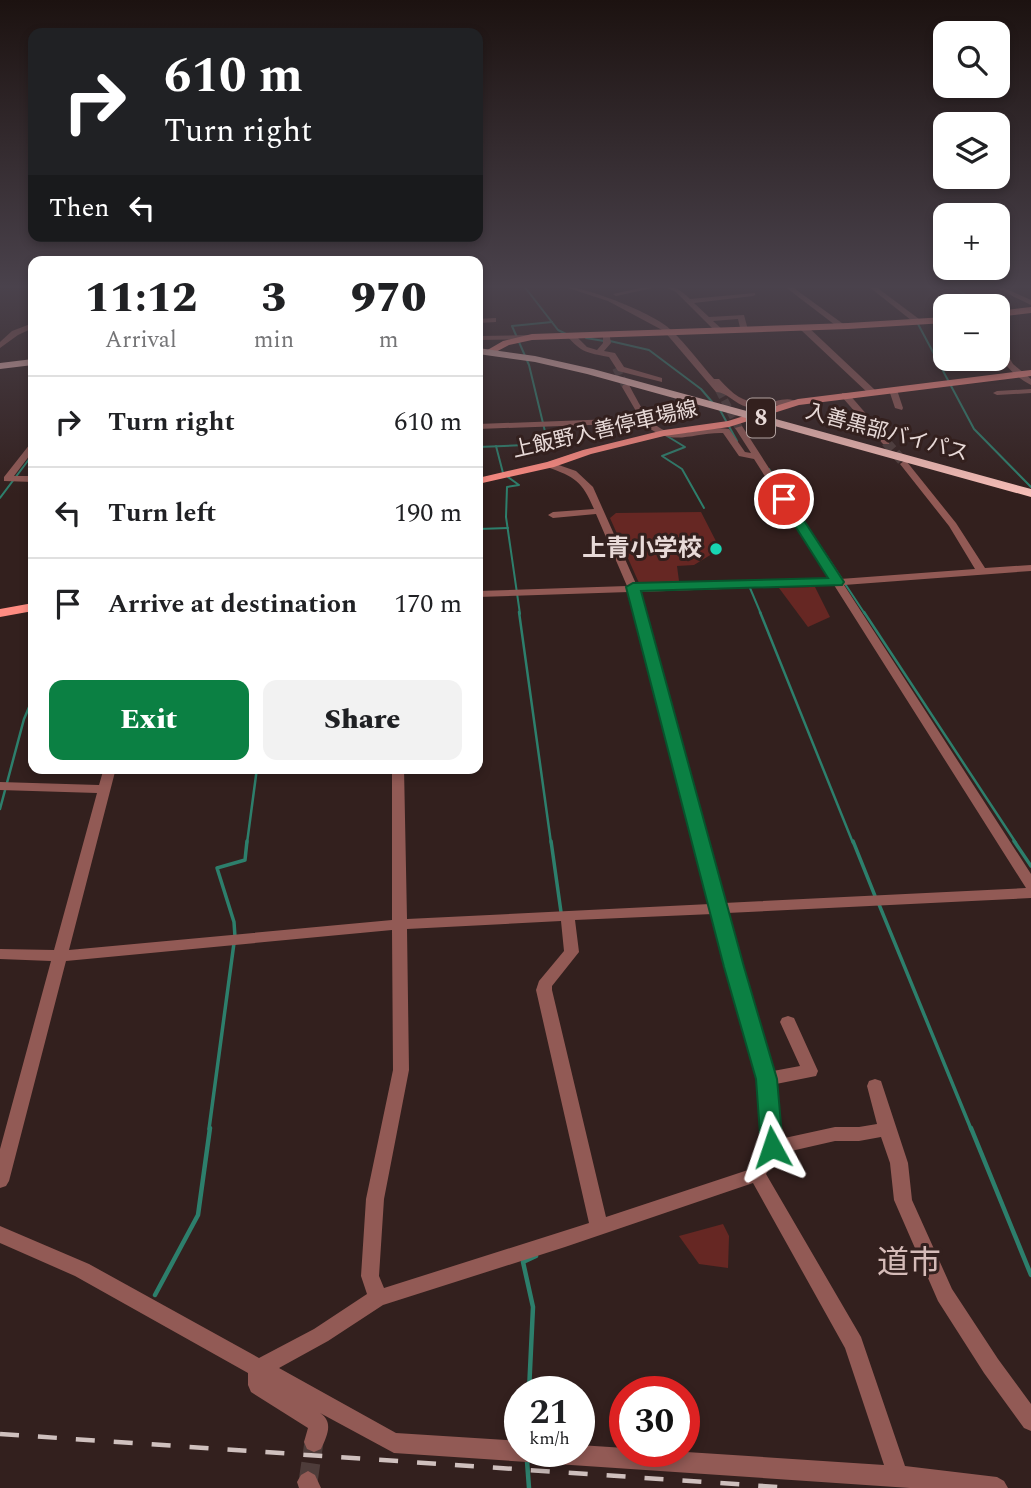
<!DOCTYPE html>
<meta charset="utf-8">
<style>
body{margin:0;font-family:Spectral,"Noto Sans JP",serif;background:#f2f2f2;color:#202124;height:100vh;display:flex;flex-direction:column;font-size:26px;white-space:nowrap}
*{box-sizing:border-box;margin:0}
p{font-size:23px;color:#757577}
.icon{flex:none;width:38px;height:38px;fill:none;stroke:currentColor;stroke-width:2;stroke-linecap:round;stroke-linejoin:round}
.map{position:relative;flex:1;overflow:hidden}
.details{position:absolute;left:28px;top:256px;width:455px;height:518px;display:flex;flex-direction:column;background:#fff;border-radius:14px;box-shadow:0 4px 10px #0003}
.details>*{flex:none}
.guide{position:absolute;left:28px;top:28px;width:455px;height:214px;border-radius:14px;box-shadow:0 4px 10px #0003;background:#202124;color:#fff;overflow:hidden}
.buttons{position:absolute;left:933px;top:21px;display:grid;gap:14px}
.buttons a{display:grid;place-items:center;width:77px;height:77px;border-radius:14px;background:#fff;box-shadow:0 4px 10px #0003;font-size:35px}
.speed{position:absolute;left:504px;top:1376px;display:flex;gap:14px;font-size:35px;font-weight:700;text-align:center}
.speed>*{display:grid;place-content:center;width:91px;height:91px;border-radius:50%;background:#fff;box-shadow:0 4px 10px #0003;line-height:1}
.speed small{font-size:18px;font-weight:400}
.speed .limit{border:10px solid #d22;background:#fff;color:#111}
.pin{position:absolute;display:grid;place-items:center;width:60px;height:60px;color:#fff;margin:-30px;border:4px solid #fff;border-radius:50%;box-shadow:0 2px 7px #0007}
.me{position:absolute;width:77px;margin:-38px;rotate:355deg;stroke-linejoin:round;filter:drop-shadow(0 0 5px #0008)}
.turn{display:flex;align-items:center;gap:24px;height:147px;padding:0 21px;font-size:32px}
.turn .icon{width:91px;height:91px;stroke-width:2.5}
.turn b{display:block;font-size:49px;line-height:60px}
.then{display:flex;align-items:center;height:66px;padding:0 21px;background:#0003;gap:14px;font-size:26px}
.eta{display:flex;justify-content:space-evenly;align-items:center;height:119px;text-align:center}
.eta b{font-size:42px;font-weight:800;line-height:49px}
.cta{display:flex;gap:14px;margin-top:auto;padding:14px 21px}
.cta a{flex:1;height:80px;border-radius:14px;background:#0b8043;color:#fff;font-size:28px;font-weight:800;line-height:80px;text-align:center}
.cta a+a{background:#f2f2f2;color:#202124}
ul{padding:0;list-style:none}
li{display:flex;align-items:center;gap:21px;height:91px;padding:0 21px;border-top:2px solid #e0e0e0}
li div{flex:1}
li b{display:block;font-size:26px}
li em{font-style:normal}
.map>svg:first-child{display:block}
.green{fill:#662723}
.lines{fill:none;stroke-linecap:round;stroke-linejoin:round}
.stream-far3{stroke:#2d7f6c;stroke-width:2}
.stream-far2{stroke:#2d7f6c;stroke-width:2.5}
.stream-far1{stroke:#2d7f6c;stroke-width:3.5}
.stream{stroke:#2d7f6c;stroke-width:4.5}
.minor-tunnel-far2{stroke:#4e3c3a;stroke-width:8;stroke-dasharray:8 3.5;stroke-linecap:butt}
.minor-tunnel-far1{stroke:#4e3c3a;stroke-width:10;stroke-dasharray:10 4.5;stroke-linecap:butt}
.minor-tunnel{stroke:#4e3c3a;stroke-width:19;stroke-dasharray:19 10;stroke-linecap:butt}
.minor{fill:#925a55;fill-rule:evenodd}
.major{fill:#ff8c82;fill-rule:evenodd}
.highway{fill:#f6beb7;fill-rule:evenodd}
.rail{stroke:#cfc0be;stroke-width:4.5;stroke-dasharray:19 19;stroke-linecap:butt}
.route{fill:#0b8043;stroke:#07532c;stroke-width:2}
.poi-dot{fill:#18d5b2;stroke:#33201e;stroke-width:2.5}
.labels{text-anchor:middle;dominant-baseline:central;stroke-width:6;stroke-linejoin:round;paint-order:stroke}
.far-street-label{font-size:21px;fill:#e8dad8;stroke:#33201e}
.shield{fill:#33201e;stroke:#b2a2a0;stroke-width:2}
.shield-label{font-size:23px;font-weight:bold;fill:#e8dad8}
.poi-label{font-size:24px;font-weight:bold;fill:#e8dad8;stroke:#33201e;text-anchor:end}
.near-neighbourhood-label{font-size:32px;fill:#d5bbb8;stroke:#33201e}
</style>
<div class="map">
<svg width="1031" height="1488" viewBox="0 0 1031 1488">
<rect width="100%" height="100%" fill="#33201e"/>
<g class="green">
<polygon points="701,512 720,549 694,565 677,566 679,581 639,583 610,518 616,513"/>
<polygon points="815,587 830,617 808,627 779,588"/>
<polygon points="723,1224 729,1236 728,1268 699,1264 679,1236"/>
</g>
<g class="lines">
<g class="stream-far3">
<polyline points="524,286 558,330 566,334"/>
<polyline points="951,286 984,306"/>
<polyline points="918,324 974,429 1031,487"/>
<polyline points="586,338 604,341"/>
<polyline points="610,341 649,350 701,389 713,403"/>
<polyline points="720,410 737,441"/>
<polyline points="667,436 685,447 662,456 682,469 704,508"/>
<polyline points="496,446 503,473"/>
<polyline points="478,447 548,444 529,365 512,326 552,322"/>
<polyline points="769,469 865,614"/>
<polyline points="508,477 519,485 507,487 506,517 520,614"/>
<polyline points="0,498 33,454"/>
<polyline points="478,529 508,528"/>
<polyline points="750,588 761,614"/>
</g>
<g class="stream-far2">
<polyline points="519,612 551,843"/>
<polyline points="760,612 853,843"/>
<polyline points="864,612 1016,843"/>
<polyline points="0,809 24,719 33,698"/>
<polyline points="247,843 257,768"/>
</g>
<g class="stream-far1">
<polyline points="551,841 561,912"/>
<polyline points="853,841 875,896"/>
<polyline points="1014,841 1031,866"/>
<polyline points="878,902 971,1129"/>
<polyline points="235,937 234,922 217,868 245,860 247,841"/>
<polyline points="209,1129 234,943"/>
</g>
<g class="stream">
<polyline points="971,1128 1031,1275"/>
<polyline points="155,1295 198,1215 210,1128"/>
<polyline points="529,1391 533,1307 523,1262 536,1256"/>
<polyline points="527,1461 529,1488"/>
</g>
<g class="minor-tunnel-far2">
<polyline points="616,368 626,387"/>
<polyline points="719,390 739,428"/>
</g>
<polyline class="minor-tunnel-far1" points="886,442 904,463"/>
<polyline class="minor-tunnel" points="308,1482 314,1442"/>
<g class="minor">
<path d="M562,286C584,286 656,314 671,330C687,345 700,363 714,379H719C737,399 748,406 776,401C784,399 791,398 798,402L794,404C778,403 763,410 747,407C735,404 727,392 716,392L664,331L608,301Z"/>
<polygon points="650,286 662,286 616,296 613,294"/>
<path d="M663,286C675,286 681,290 690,299L755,293V295L753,296L694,303L709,317L744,315L748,330L741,332L738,319L713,321L724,331L717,333L676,292Z"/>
<polygon points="784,286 791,286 846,326 839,328"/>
<polygon points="868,286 875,286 923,322 916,324"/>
<polygon points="1002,287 1031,300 1031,305 1000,290 1000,288"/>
<polygon points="496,318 496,322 478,323 478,319"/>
<polygon points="33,323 33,328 18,335 0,348 0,342 12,331"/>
<polygon points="801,326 807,326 875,390 875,394 869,394 801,330"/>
<path d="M603,332H609L611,343L604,351L615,353L624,367L662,378V382L618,371L609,357C586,352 583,354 566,335L573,333L587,347L597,350L603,343Z"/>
<polygon points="535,335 536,337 532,339 478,340 478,336"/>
<path d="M998,344H1001L1013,364L1031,379V385C1017,378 997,361 998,344Z"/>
<path d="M623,385H629C644,412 654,439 690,432C703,430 716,427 729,429L745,452L751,453L735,428L742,426L840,579L975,569L949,526L900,464L904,461L907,462L956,523L985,568L1031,565V571L844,585L1031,874V898L727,913L773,1071L800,1066L780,1022L782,1018L788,1016L794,1018L818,1071L816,1076L776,1084L780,1139L835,1127H859L877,1124L867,1086L869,1081L875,1079L881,1081L908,1163L912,1200L952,1289L998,1359L1031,1404V1431L1024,1428L984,1373L938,1301L894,1200L890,1163L881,1137L859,1141H835L778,1154L766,1174L861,1337L905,1466L997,1477L1004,1481L1008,1488H910L394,1453L320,1413C334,1422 327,1436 321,1449L314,1452L307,1449L304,1442L308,1428L251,1392L248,1385V1373L75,1276L0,1243V1226L89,1264L259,1358L314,1329L367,1294L361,1276L366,1199L393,1070L392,930L66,961L9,1181L6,1186L0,1188V1149L51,961L0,959V949L54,950L97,793L0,790V782L99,785L104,768H116L69,950L392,920V768H404L407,919L710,904L629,592L478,597V591L627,586L596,514L553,518L548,515L553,512L594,509C582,481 575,477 547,467L546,465L550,462L576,471L593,487L637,586L830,579L754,459L739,456L723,433C691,432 671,449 643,423L478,429V424L640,418L622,387ZM834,585L1026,888L724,903L639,592ZM713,914L759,1079L763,1147L751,1169L606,1217L552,990V986L579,952L575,920ZM561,921L564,951L539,981L536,990L589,1223L384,1288L379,1276L384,1199L409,1070L407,929ZM753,1183L845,1348L884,1465L671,1451H625V1448L579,1445V1451H520V1441L396,1433L279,1368L328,1341L383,1305L565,1247Z"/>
<polygon points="890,388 897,390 903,408 902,410 895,408 889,390"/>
<polygon points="1031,389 1031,393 997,395 993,393 997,391"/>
<polygon points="842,393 848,393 889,440 889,444 883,444 842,397"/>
<polygon points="33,443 33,451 14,476 33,476 33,482 4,481 4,477 30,444"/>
<polygon points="308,1471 315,1475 321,1488 299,1488 297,1482 301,1475"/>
</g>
<g class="major">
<polygon points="1031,307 1031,313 998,317 998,311"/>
<polygon points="945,317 945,323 848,329 532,340 509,345 492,354 484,352 503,341 532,334 848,323"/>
<polygon points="1031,370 1031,376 799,405 729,427 664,436 591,454 554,467 478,484 478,478 547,462 583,450 664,430 728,421 798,399"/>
<polygon points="33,603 33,611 0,617 0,609"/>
</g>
<g class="highway">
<polygon points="478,348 535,356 593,369 1031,489 1031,497 587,374 535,362 478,354"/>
<polygon points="33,359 33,365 0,369 0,363"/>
</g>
<polyline class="rail" points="0,1434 793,1488"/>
</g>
<linearGradient id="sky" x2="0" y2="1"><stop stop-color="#1c1210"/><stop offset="0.58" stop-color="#4a424c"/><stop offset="1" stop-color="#4a424c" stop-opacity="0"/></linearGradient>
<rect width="1031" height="494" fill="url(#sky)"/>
<polygon class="route" points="784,495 790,499 844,582 842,585 641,591 744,967 777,1079 783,1147 780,1154 772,1157 764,1154 761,1147 756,1079 724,967 626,587 633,583 828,578 778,499"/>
<circle class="poi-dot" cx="716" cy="549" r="7"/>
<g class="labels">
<g class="far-street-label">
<text transform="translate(605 430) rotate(-13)">上飯野入善停車場線</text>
<text transform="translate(887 433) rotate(15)">入善黒部バイパス</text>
</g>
<rect class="shield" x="747" y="398.5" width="28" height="39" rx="5"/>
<g class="shield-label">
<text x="761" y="418">8</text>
</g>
<g class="poi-label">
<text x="702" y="549">上青小学校</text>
</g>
<g class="near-neighbourhood-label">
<text x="909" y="1263">道市</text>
</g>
</g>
</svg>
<div class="buttons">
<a><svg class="icon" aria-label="search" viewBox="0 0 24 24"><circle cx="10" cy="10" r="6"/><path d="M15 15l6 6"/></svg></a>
<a><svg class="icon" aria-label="layers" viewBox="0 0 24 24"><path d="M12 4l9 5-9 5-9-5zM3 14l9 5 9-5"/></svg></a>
<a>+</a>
<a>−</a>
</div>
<div class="speed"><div>21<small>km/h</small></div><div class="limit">30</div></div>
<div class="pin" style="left:784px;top:499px;background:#d93025"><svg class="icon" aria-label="arrive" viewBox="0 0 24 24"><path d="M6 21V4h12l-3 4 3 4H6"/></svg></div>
<svg class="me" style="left:772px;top:1147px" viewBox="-20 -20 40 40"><path d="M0-17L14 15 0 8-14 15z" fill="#0b8043" stroke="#fff" stroke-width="4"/></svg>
<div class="guide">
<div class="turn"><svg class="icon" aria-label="right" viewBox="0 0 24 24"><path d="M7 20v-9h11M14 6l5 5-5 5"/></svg><div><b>610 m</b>Turn right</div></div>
<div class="then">Then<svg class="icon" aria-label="left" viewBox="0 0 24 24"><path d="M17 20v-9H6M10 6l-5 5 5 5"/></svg></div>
</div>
<section class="details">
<div class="eta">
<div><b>11:12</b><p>Arrival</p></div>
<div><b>3</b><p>min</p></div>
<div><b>970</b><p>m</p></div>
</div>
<ul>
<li><svg class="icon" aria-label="right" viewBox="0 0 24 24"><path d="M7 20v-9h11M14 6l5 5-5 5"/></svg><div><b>Turn right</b></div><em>610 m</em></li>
<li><svg class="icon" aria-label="left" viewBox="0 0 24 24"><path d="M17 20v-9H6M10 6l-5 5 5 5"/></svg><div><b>Turn left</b></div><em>190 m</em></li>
<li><svg class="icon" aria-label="arrive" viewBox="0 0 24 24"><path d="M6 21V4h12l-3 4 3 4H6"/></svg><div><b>Arrive at destination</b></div><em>170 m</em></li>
</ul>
<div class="cta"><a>Exit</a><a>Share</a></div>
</section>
</div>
